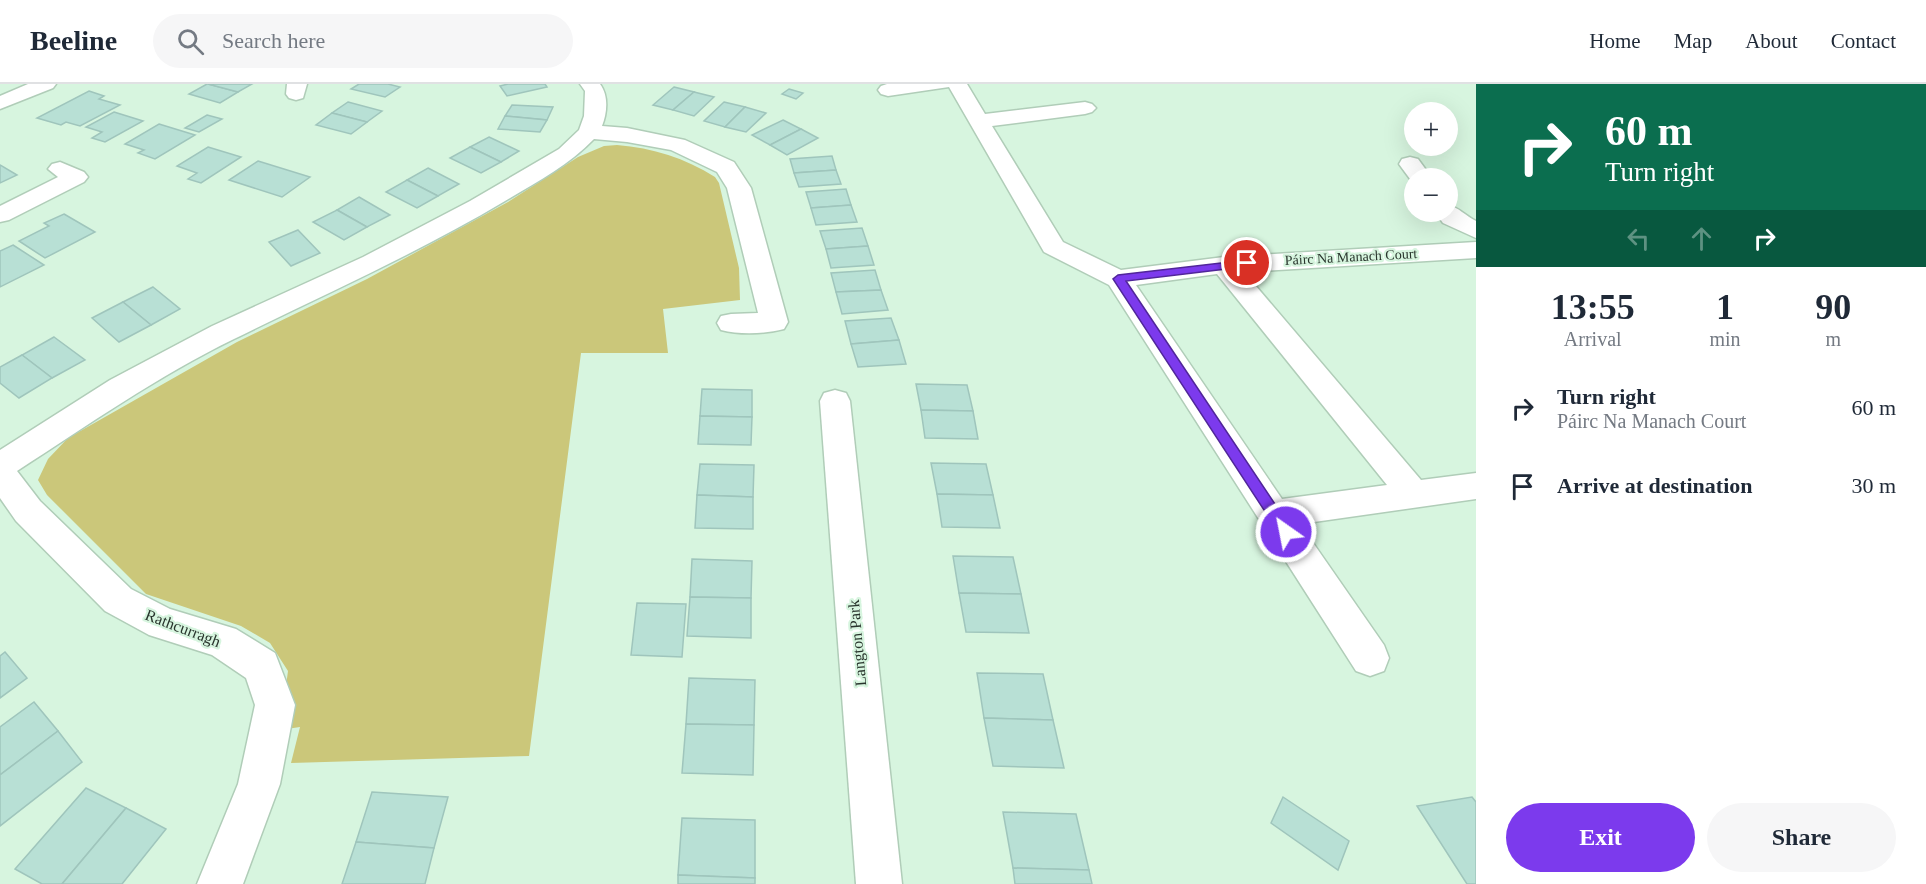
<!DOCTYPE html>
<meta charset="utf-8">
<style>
body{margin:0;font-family:"Times New Roman",serif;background:#f6f6f7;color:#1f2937;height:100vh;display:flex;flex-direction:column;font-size:22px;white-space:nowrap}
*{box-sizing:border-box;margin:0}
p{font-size:20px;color:#747a83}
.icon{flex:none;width:33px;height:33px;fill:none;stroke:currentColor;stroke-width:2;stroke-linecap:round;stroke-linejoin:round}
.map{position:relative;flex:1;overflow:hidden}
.side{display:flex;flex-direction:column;background:#fff;width:450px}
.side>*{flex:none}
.banner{background:#0b6e4f;color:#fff;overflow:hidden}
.controls{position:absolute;left:1404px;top:18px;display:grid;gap:12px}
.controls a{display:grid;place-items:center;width:54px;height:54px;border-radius:50%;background:#fff;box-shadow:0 6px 24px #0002;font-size:30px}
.pin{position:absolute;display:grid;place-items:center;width:51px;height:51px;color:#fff;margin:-26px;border:3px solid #fff;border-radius:50%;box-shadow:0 2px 6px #0007}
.me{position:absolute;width:66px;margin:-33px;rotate:327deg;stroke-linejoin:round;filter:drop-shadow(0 0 4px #0008)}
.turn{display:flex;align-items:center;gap:21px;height:126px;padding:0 30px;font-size:27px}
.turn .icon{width:78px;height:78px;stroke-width:2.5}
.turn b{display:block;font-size:42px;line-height:51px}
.lanes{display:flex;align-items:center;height:57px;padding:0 30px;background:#0003;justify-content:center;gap:30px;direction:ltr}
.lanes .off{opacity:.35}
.eta{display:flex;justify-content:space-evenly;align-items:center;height:102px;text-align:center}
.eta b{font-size:36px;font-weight:600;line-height:42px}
.button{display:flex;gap:12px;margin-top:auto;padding:12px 30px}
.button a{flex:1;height:69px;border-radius:36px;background:#7c3aed;color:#fff;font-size:24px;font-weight:600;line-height:69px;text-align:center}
.button a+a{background:#f6f6f7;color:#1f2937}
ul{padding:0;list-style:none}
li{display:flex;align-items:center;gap:18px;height:78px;padding:0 30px}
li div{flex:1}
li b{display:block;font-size:22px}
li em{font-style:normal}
header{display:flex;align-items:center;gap:36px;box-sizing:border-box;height:84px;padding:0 30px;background:#fff;border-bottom:2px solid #e0e1e3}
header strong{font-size:28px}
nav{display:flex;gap:33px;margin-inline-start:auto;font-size:21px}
.search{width:420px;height:54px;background:#f6f6f7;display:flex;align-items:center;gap:15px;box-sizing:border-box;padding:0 21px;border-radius:33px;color:#747a83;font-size:22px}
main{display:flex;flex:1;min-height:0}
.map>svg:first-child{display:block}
.green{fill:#cbc77a}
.building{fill:#b8e0d5;stroke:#9fc5bc;stroke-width:1.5}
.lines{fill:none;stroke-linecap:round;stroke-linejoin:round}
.street-casing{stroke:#b0cdb8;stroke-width:3}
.secondary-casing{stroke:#b0cdb8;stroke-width:3}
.street{fill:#fff;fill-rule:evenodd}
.secondary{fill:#fff;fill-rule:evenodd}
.route{fill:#7c3aed;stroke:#51269a;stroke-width:1.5}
.labels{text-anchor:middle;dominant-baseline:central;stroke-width:4.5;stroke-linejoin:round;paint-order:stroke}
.far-street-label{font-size:14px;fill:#29352d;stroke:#d7f5df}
.street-label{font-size:16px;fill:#29352d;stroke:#d7f5df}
</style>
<header>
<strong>Beeline</strong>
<div class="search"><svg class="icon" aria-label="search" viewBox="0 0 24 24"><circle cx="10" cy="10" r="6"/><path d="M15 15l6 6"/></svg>Search here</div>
<nav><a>Home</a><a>Map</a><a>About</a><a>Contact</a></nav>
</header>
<main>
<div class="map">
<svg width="1476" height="800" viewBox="0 0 1476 800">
<rect width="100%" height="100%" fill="#d7f5df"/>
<path class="green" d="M617,61C653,64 685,74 715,93L719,99L739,184L740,216L663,225L668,269H581L529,672L291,679L300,643L280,646L288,587L270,559L241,542L146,510L47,411L38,396L48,375L68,354L237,258L367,195L508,118L578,73L604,62Z"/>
<g class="building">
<polygon points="207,0 208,0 238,8 220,19 189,10"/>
<polygon points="208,0 252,0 238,8"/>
<polygon points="359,0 388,0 400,3 385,13 351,5"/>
<polygon points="508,0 545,0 547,3 507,12 500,2"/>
<polygon points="674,3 694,8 673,26 653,21"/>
<polygon points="789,5 803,9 796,15 782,10"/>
<polygon points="89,7 104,12 99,15 120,21 80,42 66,38 61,41 37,34"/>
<polygon points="694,8 714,13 694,32 673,26"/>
<polygon points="348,18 382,27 367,38 332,29"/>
<polygon points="724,18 745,23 725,43 704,37"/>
<polygon points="512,21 553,23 547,36 505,32"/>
<polygon points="745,23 766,29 746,48 725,43"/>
<polygon points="114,28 143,37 105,58 92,54 102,48 86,43"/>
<polygon points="332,29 367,38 351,50 316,41"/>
<polygon points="207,31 222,35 199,48 185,44"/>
<polygon points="505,32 547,36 540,48 498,45"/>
<polygon points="783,36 801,45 770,61 752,51"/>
<polygon points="159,40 195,51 155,75 138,69 144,66 125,60"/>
<polygon points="801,45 818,54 787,71 770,61"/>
<polygon points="489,53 519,67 501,78 470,63"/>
<polygon points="208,63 241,73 201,99 188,95 197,89 177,82"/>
<polygon points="470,63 501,78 481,89 450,74"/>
<polygon points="832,72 836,86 794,89 790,75"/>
<polygon points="258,77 310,93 282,113 229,96"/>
<polygon points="0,81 17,91 0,99"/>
<polygon points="428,84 459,100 438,112 407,96"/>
<polygon points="836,86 841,100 799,103 794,89"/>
<polygon points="407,96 438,112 417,124 386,108"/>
<polygon points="846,105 851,121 811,124 806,108"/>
<polygon points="359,113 390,131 367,143 337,126"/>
<polygon points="851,121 857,138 816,141 811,124"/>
<polygon points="337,126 367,143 344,156 313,138"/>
<polygon points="64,130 95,148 45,174 19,157 49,142 44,139"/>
<polygon points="862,144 868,162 826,165 820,147"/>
<polygon points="298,146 320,169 291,182 269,158"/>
<polygon points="13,161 44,181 0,203 0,167"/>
<polygon points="868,162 874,181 831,184 826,165"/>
<polygon points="875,186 881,206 836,208 831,189"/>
<polygon points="153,203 180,225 151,241 123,218"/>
<polygon points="881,206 888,226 842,230 836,208"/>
<polygon points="123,218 151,241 119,258 92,234"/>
<polygon points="891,234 899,256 851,260 845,237"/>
<polygon points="54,253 85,276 52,294 22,271"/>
<polygon points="899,256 906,280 858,283 851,260"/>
<polygon points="22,271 52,294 19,314 0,299 0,283"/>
<polygon points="916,300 967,301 973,327 921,326"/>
<polygon points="702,305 752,306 752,333 700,332"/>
<polygon points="921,326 973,327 978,355 925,354"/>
<polygon points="700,332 752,333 751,361 698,360"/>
<polygon points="931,379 986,380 993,411 937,410"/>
<polygon points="700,380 754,381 753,413 697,411"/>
<polygon points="937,410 993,411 1000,444 942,443"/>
<polygon points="697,411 753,413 753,445 695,444"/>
<polygon points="953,472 1013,473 1021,510 959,509"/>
<polygon points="692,475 752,477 751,514 690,513"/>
<polygon points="959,509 1021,510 1029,549 966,548"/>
<polygon points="690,513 751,514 751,554 687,552"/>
<polygon points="637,519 686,520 682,573 631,571"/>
<polygon points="5,568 27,594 0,614 0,572"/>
<polygon points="977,589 1043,590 1053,636 984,634"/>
<polygon points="689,594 755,596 754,641 686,640"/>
<polygon points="34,618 58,647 0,691 0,643"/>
<polygon points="984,634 1053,636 1064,684 993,682"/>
<polygon points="686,640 754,641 753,691 682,689"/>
<polygon points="58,647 82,678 0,742 0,691"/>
<polygon points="86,704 126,724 62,800 42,800 15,785"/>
<polygon points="372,708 448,713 434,764 356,758"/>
<polygon points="1283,713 1349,757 1338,786 1271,739"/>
<polygon points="1472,713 1476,718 1476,800 1467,800 1417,722"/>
<polygon points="126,724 166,745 122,800 62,800"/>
<polygon points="1003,728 1076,730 1089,786 1013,784"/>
<polygon points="682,734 755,736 755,794 678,791"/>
<polygon points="356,758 434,764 425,800 342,800"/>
<polygon points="1013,784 1089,786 1092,800 1015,800"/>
<polygon points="678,791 755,794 755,800 678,800"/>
</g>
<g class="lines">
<defs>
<g id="street">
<polygon points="287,0 307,0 303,14 296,16 289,14 286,10"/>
<path d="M580,0H600C609,12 607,29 602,42L627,44L685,56L734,78L751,104L788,238L784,245C765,250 740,251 721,246L717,239L721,232L731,230L758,229L727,104L717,88L671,66L627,58L594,55C568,82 538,97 505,117C418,169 325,210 234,255C158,292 88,341 17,387L40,417L131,505L170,525L236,545L275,569L295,621L280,700L243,800H197L238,700L255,621L246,594L212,571L149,551L105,527L16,437L0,414V366L110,296L212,242L363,173L470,117L559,65L579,46L584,32L585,7Z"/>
<path d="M887,0H967L985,30L1085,18L1092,20L1096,24L1092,28L1085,30L992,42L1063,158L1121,186L1224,173L1476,158V174L1244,188L1421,396L1476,389V415L1300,440L1384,561L1389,574L1384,587L1370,592L1356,587L1109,201L1044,168L949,3L888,12L881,10L878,6L881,2ZM1217,190L1387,401L1282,415L1136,201Z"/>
<polygon points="1410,73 1418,75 1432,94 1414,94 1413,99 1399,80 1402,75"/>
<polygon points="60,78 84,88 88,93 84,98 9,136 0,138 0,122 58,93 48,85 52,80"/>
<path d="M1448,121C1458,123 1466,132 1476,137V154L1443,139L1435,128H1448Z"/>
<polygon points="835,306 846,309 850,317 902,800 856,800 820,317 824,309"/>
</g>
<polygon id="secondary" points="28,0 56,0 53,4 0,25 0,12"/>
</defs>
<use href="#street" class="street-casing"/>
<use href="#secondary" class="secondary-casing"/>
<use href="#street" class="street"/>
<use href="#secondary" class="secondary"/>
</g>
<polygon class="route" points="1247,176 1251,177 1251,182 1126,197 1291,444 1293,448 1291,452 1281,452 1113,195 1118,191"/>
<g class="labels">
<g class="far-street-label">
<text transform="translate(1351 173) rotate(-3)">Páirc Na Manach Court</text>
</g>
<g class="street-label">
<text transform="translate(183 544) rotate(21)">Rathcurragh</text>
<text transform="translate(857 559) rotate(-95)">Langton Park</text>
</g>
</g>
</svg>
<div class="controls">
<a>+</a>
<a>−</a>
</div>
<div class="pin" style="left:1247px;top:179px;background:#d93025"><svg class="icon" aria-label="arrive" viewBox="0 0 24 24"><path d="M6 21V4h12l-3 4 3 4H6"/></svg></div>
<svg class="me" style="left:1286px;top:448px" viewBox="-20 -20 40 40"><circle r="17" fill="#7c3aed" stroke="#fff" stroke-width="3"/><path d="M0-11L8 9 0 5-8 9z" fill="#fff"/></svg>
</div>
<section class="side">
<div class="banner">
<div class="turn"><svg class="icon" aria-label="right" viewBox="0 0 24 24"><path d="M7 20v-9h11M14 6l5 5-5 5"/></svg><div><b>60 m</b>Turn right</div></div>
<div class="lanes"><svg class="icon off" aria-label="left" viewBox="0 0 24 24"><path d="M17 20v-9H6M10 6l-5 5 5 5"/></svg><svg class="icon off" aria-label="ahead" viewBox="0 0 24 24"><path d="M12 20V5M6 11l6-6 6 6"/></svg><svg class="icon" aria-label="right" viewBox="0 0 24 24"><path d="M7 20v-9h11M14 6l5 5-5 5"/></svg></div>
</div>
<div class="eta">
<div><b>13:55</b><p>Arrival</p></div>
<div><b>1</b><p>min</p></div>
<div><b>90</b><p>m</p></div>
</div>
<ul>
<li><svg class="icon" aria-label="right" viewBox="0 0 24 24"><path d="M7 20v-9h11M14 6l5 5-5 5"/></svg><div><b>Turn right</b><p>Páirc Na Manach Court</p></div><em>60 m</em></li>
<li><svg class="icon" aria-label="arrive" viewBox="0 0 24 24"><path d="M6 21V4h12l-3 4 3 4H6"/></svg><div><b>Arrive at destination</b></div><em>30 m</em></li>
</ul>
<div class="button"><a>Exit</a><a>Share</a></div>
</section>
</main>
